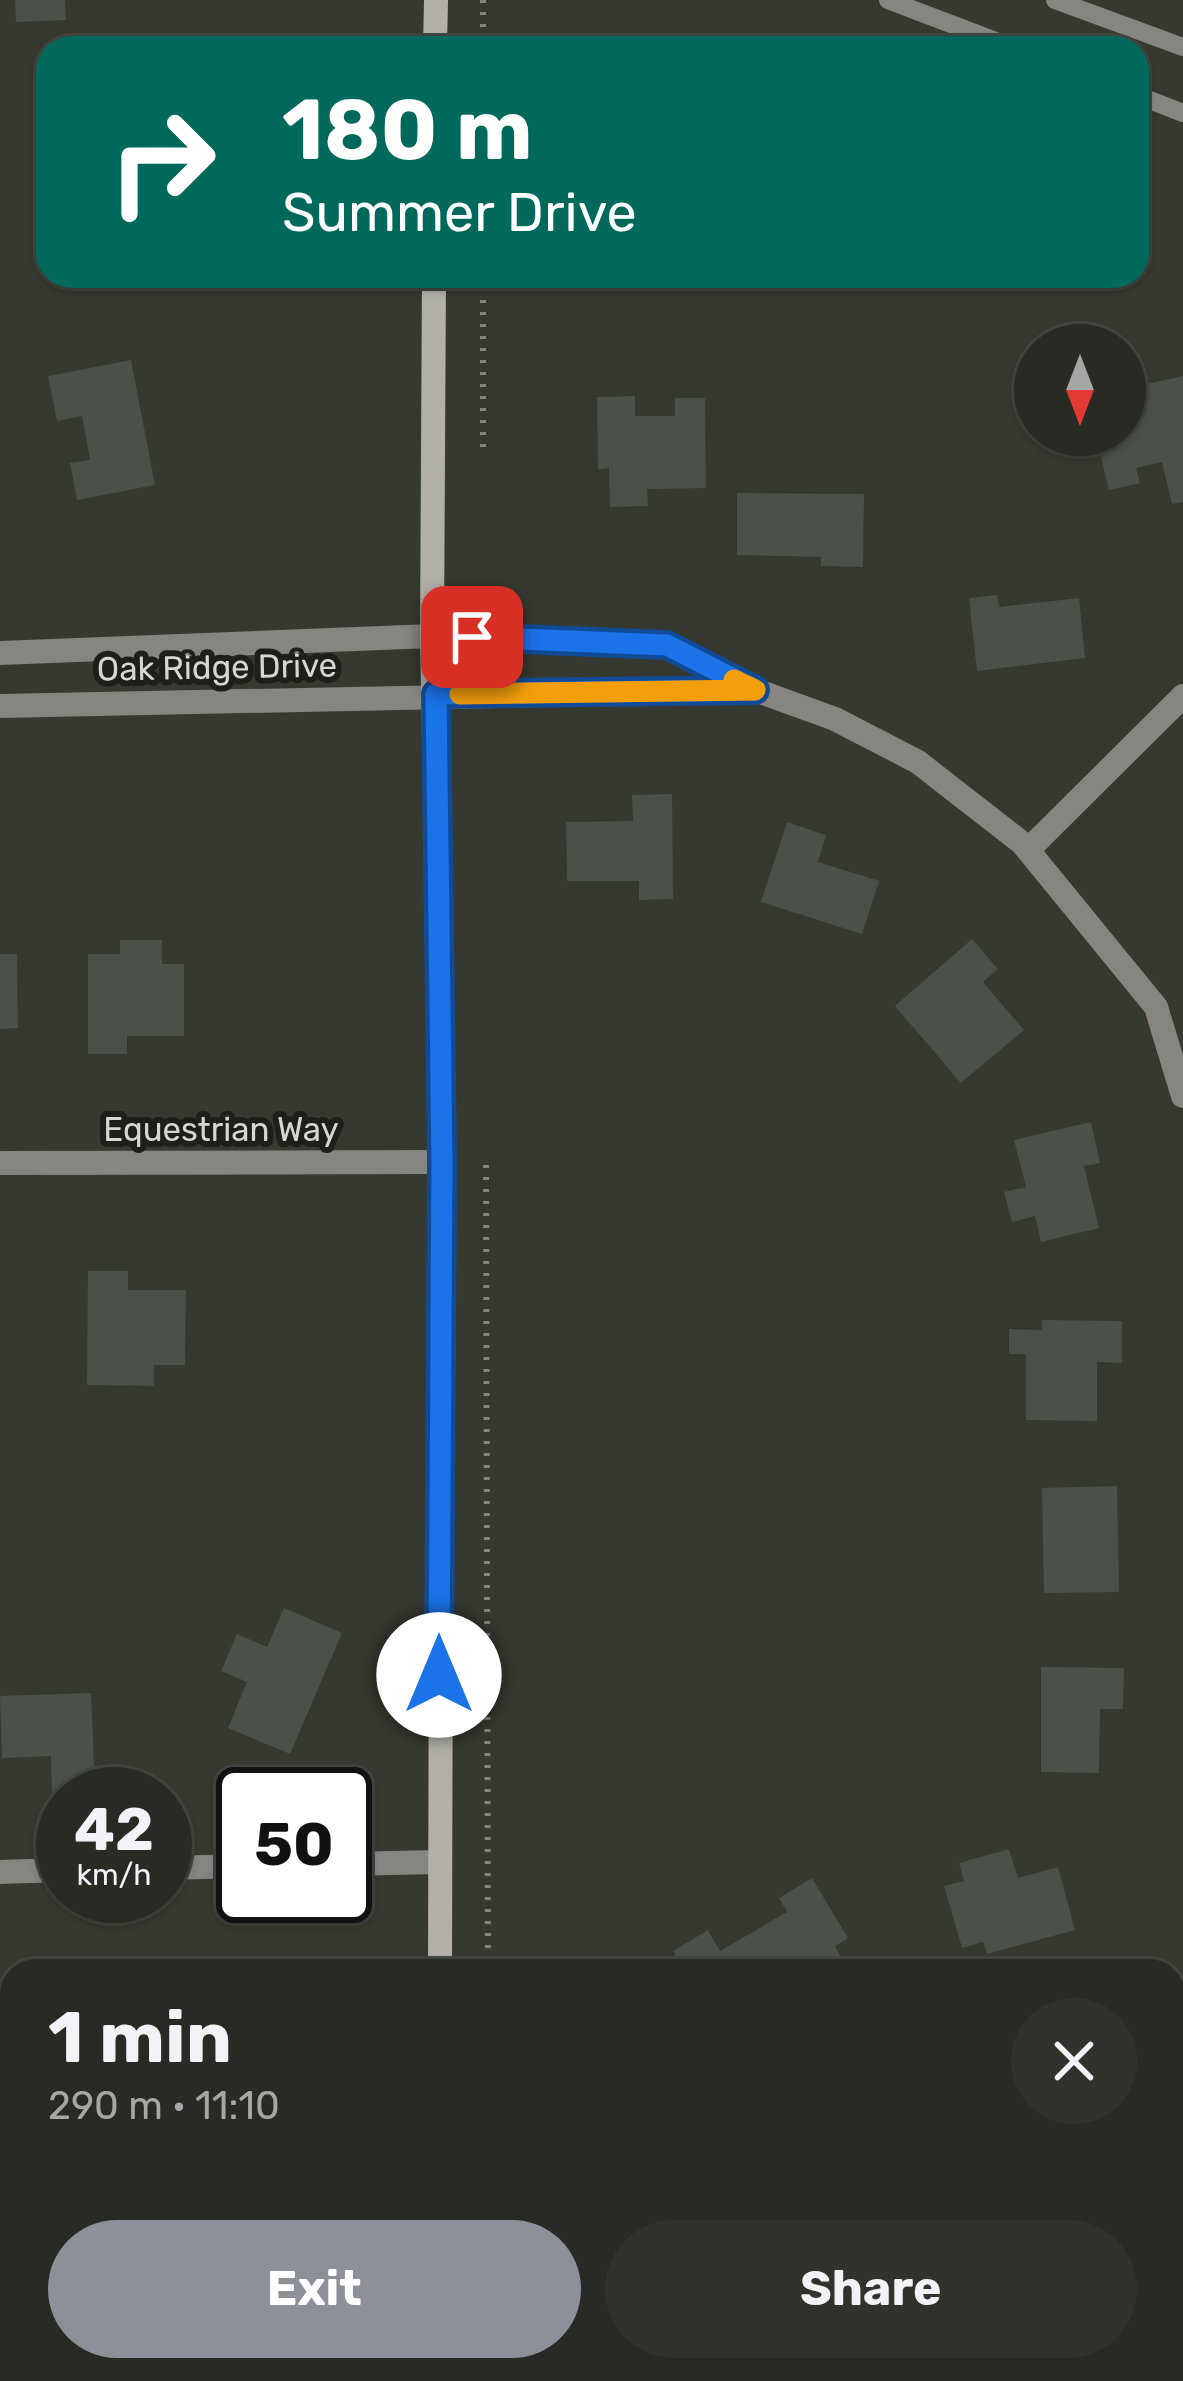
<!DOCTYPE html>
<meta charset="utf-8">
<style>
body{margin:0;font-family:Rubik,sans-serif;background:#30332b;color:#f1f3f6;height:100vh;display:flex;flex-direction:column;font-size:45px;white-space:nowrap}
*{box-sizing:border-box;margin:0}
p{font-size:39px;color:#a5a7a6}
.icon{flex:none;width:66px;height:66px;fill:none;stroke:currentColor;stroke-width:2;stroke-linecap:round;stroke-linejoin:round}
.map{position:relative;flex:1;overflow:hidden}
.panel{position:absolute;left:0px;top:1959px;width:1185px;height:423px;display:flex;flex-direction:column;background:#282b23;border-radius:36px 36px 0 0;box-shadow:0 3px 9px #0004,0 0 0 3px #444741}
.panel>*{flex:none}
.top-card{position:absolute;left:36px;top:36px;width:1113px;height:252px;border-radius:36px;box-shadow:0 3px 9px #0004,0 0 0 3px #444741;background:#00695c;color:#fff;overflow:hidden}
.needle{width:78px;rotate:180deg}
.fabs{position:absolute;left:1014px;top:324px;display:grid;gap:24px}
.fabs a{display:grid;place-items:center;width:132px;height:132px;border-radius:50%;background:#282b23;box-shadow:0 3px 9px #0004,0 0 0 3px #444741;font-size:60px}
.speed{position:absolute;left:36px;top:1767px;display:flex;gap:24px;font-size:60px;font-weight:700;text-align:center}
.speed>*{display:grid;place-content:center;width:156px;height:156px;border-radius:50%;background:#282b23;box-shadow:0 3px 9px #0004,0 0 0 3px #444741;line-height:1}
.speed small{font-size:30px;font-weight:400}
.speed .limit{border:6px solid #111;border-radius:18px;background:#fff;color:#111}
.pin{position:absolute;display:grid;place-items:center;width:102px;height:102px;color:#fff;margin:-51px;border-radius:24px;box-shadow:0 6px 18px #0006}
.me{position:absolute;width:132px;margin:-66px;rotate:0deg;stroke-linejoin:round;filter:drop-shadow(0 0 9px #0008)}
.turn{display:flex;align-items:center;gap:42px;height:252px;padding:0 48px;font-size:54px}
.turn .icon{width:156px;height:156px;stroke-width:2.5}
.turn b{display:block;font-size:84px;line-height:102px}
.round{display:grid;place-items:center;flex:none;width:126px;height:126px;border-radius:63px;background:#30332b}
.summary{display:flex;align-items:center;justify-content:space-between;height:204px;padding:0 48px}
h1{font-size:72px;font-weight:700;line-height:90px}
.primary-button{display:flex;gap:24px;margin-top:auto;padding:24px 48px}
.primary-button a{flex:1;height:138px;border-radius:72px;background:#8c9099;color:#fff;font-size:48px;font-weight:700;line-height:138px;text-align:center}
.primary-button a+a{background:#30332b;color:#f1f3f6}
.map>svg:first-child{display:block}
.building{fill:#495149}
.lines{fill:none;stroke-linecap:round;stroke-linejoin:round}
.path{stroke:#83857d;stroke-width:6;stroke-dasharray:3 9;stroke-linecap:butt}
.lane{stroke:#868580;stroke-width:18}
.street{stroke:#868580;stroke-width:24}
.secondary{stroke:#b2b0a9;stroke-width:24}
.route-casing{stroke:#114b97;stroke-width:30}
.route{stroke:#1a73e8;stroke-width:21}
.slow{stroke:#f59e0b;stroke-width:21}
.labels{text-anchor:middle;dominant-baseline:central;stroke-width:12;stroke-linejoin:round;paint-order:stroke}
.street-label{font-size:33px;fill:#d5d7d1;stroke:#1e1f1b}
</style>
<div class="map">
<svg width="1183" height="2381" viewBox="0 0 1183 2381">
<rect width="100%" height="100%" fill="#36392f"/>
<g class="building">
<polygon points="15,0 65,0 66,20 16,22"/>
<polygon points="131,360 155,485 77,500 70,463 90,460 82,416 57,421 48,376"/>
<polygon points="1183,376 1183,502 1172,504 1162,462 1136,468 1140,483 1109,490 1098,445 1088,448 1085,435 1125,435 1125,389"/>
<polygon points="635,396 635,416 675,416 675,398 705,398 706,488 647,489 648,506 610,507 609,468 598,469 597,397"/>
<polygon points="737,493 864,494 863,567 821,566 821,557 737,555"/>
<polygon points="997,595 999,607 1079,598 1085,658 977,671 969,598"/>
<polygon points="672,794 673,899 639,900 639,881 567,881 566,822 633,821 632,795"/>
<polygon points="787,822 826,835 818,862 879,881 862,934 761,902"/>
<polygon points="972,939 998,969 983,982 1024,1030 961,1083 895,1006"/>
<polygon points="120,940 162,940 162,964 184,964 184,1036 127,1036 127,1054 88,1054 88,954 120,954"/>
<polygon points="0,954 17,954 18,1028 0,1029"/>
<polygon points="1091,1122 1100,1163 1084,1166 1099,1228 1041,1242 1035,1216 1012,1222 1004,1192 1026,1187 1014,1140"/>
<polygon points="88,1271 128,1271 128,1290 186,1290 185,1365 154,1365 154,1386 87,1385"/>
<polygon points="1042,1320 1122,1321 1122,1363 1097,1362 1097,1421 1026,1420 1026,1354 1009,1354 1009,1329 1042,1330"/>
<polygon points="1117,1486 1119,1592 1044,1593 1042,1488"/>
<polygon points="284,1608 342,1633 290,1754 228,1728 247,1682 221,1671 237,1634 267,1647"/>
<polygon points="1041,1667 1124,1668 1123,1709 1100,1709 1099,1773 1041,1772"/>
<polygon points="91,1693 95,1791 52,1793 51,1756 2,1758 0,1696"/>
<polygon points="1009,1849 1018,1878 1058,1867 1075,1930 987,1954 983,1942 962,1948 944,1886 964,1881 959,1863"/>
<polygon points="812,1878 848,1938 835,1946 845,1965 835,1971 685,1971 673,1951 708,1930 720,1951 787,1912 779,1898"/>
<polygon points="320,1963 320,1971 223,1971 223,1965"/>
</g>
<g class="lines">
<g class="path">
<polyline points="483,0 483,48"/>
<polyline points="483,276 483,455"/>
<polyline points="486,1165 488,1971"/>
</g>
<g class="lane">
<polyline points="888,0 1014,48"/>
<polyline points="1055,0 1183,47"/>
<polyline points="1137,95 1183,113"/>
</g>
<g class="street">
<polyline points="0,653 432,636 666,645 755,690 835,719 918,762 1022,843 1156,1007 1183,1096"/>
<polyline points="0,706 747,691"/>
<polyline points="1028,850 1183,696"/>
<polyline points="0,1163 442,1162"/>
<polyline points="345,1864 438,1862"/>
<polyline points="165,1868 243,1866"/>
<polyline points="0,1872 63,1870"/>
<polyline points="1173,2045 1183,2044"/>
<polyline points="812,2370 812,2381"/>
</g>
<g class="secondary">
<polyline points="435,48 436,0"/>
<polyline points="434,276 432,636 442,1162 440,1971"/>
<polyline points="448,2370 448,2381"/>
</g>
</g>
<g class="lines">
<defs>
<polyline id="route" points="439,1675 442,1162 436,694 755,690 667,645 472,637"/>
</defs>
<use href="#route" class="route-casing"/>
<use href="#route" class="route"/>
<polyline class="slow" points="460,694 755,690 734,680"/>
</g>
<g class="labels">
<g class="street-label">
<text transform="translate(217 667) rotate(-1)">Oak Ridge Drive</text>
<text x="221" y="1129">Equestrian Way</text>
</g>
</g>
</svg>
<div class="fabs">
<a><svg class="needle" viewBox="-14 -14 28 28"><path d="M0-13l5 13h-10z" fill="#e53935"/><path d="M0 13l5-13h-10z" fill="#a5a7a6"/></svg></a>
</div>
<div class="speed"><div>42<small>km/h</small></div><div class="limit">50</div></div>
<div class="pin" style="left:472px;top:637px;background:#d93025"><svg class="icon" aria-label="arrive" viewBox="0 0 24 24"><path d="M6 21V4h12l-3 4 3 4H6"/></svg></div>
<svg class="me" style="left:439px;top:1675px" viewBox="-20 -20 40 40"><circle r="19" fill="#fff"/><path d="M0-13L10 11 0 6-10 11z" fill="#1a73e8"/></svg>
<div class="top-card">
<div class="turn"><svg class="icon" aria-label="right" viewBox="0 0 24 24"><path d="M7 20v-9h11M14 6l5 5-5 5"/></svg><div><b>180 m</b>Summer Drive</div></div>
</div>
<section class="panel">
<div class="summary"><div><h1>1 min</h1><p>290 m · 11:10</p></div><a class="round"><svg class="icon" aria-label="close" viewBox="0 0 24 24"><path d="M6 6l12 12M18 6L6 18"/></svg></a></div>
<div class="primary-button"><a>Exit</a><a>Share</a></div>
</section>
</div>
